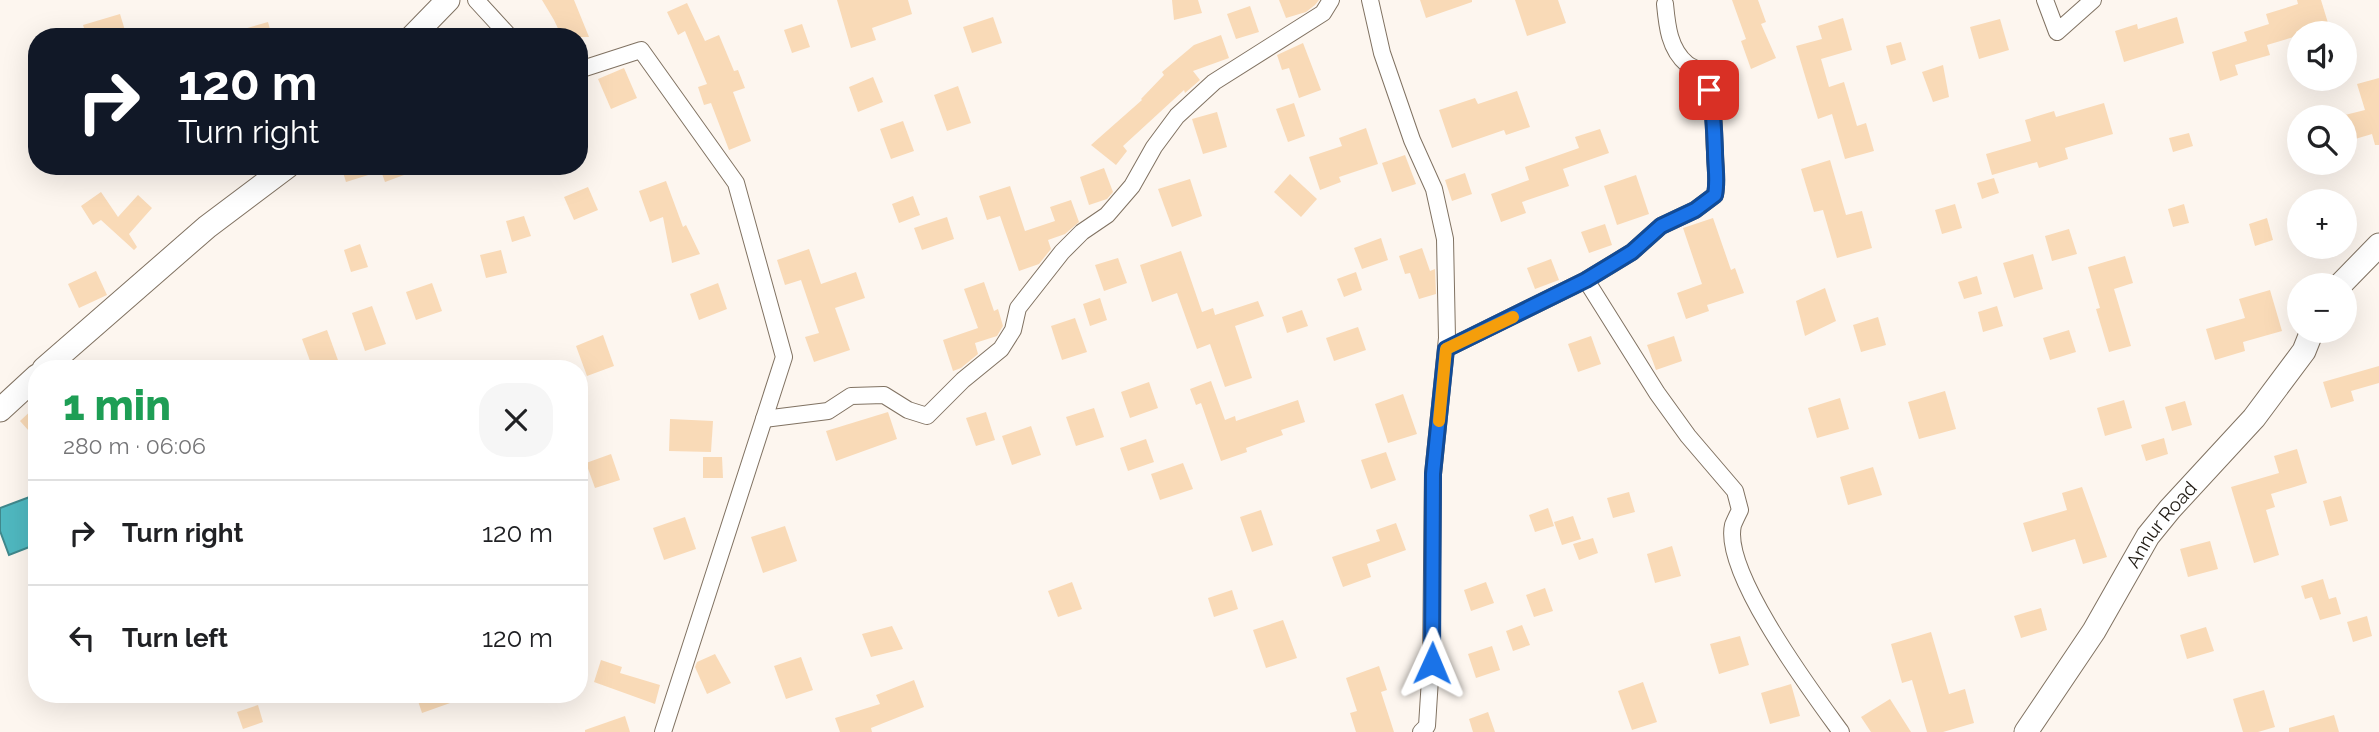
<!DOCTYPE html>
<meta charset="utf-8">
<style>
body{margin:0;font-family:Raleway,sans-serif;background:#f6f6f6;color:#202124;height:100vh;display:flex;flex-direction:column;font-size:26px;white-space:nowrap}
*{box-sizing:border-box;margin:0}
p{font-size:23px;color:#757577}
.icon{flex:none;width:38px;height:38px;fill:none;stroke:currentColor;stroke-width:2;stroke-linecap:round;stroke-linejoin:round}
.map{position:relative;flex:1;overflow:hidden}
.sheet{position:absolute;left:28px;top:360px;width:560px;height:343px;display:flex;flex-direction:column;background:#fff;border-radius:28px;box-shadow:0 7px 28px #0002}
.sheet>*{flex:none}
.top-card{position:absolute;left:28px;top:28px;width:560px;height:147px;border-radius:28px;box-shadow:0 7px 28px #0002;background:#111827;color:#fff;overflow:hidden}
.buttons{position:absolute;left:2287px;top:21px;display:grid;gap:14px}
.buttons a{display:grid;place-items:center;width:70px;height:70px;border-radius:50%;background:#fff;box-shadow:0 7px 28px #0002;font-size:35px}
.pin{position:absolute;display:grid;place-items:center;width:60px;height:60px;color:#fff;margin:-30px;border-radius:14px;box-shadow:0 4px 10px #0006}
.me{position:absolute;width:77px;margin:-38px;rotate:1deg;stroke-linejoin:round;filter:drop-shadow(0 0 5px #0008)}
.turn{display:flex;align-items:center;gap:24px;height:147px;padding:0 35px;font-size:32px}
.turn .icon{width:91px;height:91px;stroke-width:2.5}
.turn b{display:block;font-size:49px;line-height:60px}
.round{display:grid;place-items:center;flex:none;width:74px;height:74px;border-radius:28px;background:#f6f6f6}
.headline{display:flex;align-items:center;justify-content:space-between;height:119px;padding:0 35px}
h1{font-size:42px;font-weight:800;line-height:52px;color:#1e9e55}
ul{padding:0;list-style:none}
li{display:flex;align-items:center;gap:21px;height:105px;padding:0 35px;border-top:2px solid #e0e0e0}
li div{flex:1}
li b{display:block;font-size:26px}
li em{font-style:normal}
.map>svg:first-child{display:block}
.water{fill:#4fb8c0;stroke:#40888c;stroke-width:2}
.building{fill:#f9dab7}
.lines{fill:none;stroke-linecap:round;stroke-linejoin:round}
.street-casing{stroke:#807262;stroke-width:18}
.secondary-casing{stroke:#807262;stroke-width:25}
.street{stroke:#fff;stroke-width:16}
.secondary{stroke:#fff;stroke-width:23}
.route-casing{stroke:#114b97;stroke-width:18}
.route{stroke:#1a73e8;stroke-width:12}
.slow{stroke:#f59e0b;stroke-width:12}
.labels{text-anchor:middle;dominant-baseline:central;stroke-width:5;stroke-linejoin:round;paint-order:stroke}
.street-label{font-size:19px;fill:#1e1912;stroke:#fff}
</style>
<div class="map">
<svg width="2379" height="732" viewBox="0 0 2379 732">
<rect width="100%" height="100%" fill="#fdf6ef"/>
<polygon class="water" points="35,495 37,544 9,555 0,531 0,508"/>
<g class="building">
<polygon points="542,0 574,0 589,37 562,37 554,20"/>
<polygon points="837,0 908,0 912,14 872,28 876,40 851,48"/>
<polygon points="1172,0 1198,0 1202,13 1174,20"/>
<polygon points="1279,0 1319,0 1315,5 1306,12 1286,18"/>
<polygon points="1420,0 1472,0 1472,2 1426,18"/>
<polygon points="1515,0 1558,0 1566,23 1527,36"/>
<polygon points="1732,0 1758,0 1766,22 1761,24 1776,58 1751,69 1741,41 1746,39"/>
<polygon points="2297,0 2321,0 2328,23 2296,32 2297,36 2267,45 2270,55 2235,65 2238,75 2220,81 2212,52 2247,41 2244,32 2269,24 2266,14 2298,4"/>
<polygon points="687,3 705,41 719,35 734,71 738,70 745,88 733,92 751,141 729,150 711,103 704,105 698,87 707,84 685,31 678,35 667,12"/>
<polygon points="1250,6 1259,32 1236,39 1227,14"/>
<polygon points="120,14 127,37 87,37 83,25"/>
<polygon points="993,17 1002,43 972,53 963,27"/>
<polygon points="2177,17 2184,43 2124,62 2115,31 2137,24 2138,29"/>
<polygon points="1843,18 1852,50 1821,59 1829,87 1844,82 1857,126 1866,123 1874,151 1845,159 1832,114 1818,119 1796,46 1822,39 1818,26"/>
<polygon points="2000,19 2009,50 1979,59 1970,27"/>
<polygon points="268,22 272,37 230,37 230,33"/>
<polygon points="802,24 810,47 792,53 784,30"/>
<polygon points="1221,35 1229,58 1193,71 1200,80 1185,93 1184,90 1123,146 1127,151 1116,165 1091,145 1142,100 1141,99 1164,75 1162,72 1194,45"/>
<polygon points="1901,42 1906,60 1891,65 1886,46"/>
<polygon points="1303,43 1321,90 1299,98 1289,68 1282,70 1277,55"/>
<polygon points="1943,65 1949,97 1933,102 1922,72"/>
<polygon points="624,68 637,98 611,109 598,79"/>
<polygon points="873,77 883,102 858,112 849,87"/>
<polygon points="2379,78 2379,145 2375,145 2372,134 2345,142 2345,115 2365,110 2357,84"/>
<polygon points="958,86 971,123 947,131 934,95"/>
<polygon points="1517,91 1530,127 1506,135 1504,130 1452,148 1439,110 1475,98 1478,104"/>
<polygon points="1294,103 1305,136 1288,142 1276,109"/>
<polygon points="2104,103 2113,134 2065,148 2068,159 2039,168 2037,162 1992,175 1986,154 2031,141 2025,120 2054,111 2056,117"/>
<polygon points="1217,112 1227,147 1203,154 1192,119"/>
<polygon points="903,121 914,151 891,159 880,129"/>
<polygon points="1366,128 1378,164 1339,177 1341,182 1320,190 1309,157 1342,146 1339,138"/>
<polygon points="1600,129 1609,153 1563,169 1569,186 1522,202 1526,213 1501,222 1491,194 1529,180 1525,167 1579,148 1575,137"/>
<polygon points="2189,133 2193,146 2173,152 2169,138"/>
<polygon points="1405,155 1416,184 1392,192 1382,163"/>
<polygon points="1830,160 1846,215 1862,211 1872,248 1837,258 1823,210 1814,212 1801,169"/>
<polygon points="341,166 423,166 423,168 385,182 381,171 346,182"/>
<polygon points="1104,168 1113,192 1107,199 1089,205 1080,177"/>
<polygon points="1465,173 1472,194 1452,201 1445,180"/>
<polygon points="1290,174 1317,199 1301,217 1274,192"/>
<polygon points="1636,175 1649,214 1617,225 1604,186"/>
<polygon points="1994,178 1999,193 1982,199 1977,183"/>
<polygon points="1190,179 1202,216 1172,227 1158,189"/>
<polygon points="666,181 683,227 686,225 700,254 672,263 663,217 650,222 639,191"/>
<polygon points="1010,186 1025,231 1055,221 1050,207 1071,200 1079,222 1065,234 1048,240 1051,249 1039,264 1019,271 1000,216 987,220 979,196"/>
<polygon points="588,187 598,210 574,220 564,197"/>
<polygon points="101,192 118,217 138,195 152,208 129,234 137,247 134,250 101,220 93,225 81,206"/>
<polygon points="913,196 920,215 899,223 892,204"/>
<polygon points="1955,204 1962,228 1942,234 1935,210"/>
<polygon points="2184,204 2189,223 2173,227 2168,209"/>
<polygon points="524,216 531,236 512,242 506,221"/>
<polygon points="947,217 954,239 922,250 914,228"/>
<polygon points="1713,218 1731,270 1735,268 1744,293 1707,305 1709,311 1686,319 1677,293 1702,284 1683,228"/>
<polygon points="2267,218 2273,240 2255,246 2249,224"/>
<polygon points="1605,224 1612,245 1589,253 1581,232"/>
<polygon points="2069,229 2077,254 2052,261 2045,236"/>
<polygon points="1381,238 1388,260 1362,269 1354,248"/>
<polygon points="360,244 368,267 351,272 344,250"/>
<polygon points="1422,248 1430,271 1435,269 1436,294 1419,299 1410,273 1405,274 1399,256"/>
<polygon points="809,249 821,284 856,272 865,298 835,308 850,350 814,362 805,337 819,333 801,280 785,285 777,260"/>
<polygon points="501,250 507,273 486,278 480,255"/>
<polygon points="1181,251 1202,312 1213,308 1215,315 1258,301 1264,316 1235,326 1252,378 1225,387 1210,344 1197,349 1177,293 1152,302 1140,265"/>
<polygon points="2033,254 2043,289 2014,298 2003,263"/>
<polygon points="2125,256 2133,283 2114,289 2131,346 2109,352 2096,309 2100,308 2088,267"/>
<polygon points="1118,258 1127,283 1104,291 1095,265"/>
<polygon points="1551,259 1559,280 1535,289 1527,268"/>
<polygon points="96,271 107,295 79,308 68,284"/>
<polygon points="1356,272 1362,290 1344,297 1337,279"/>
<polygon points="1977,276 1982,294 1964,299 1958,282"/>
<polygon points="984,282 994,311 998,309 1003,326 997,336 975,343 978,354 961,368 953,371 943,340 978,328 964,289"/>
<polygon points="432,283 442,311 416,320 406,292"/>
<polygon points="718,283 727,309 699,320 690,294"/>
<polygon points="1825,288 1836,321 1805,336 1796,301"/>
<polygon points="2270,290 2282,331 2243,342 2245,351 2215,360 2206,329 2245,318 2239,299"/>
<polygon points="1100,298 1107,320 1090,326 1083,304"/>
<polygon points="372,306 386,344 365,351 352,313"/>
<polygon points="1997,306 2003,326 1983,332 1978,312"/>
<polygon points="1302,310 1308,326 1287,333 1282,317"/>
<polygon points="1878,317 1886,345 1861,352 1853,325"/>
<polygon points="1075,318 1087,352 1062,360 1051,326"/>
<polygon points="1358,327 1366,350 1334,361 1326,338"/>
<polygon points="327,330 339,363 321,369 313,369 302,339"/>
<polygon points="2069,330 2076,352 2050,360 2043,338"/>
<polygon points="603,335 614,366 587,376 576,346"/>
<polygon points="1591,336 1601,364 1578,372 1568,344"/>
<polygon points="1674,336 1682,361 1656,370 1647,345"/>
<polygon points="2379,366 2379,383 2351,391 2354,401 2331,408 2323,382"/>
<polygon points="1211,381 1225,420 1235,416 1236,421 1298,400 1305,422 1281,430 1283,435 1246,448 1247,452 1221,461 1201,403 1196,405 1190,389"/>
<polygon points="1149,382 1158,408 1130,418 1121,392"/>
<polygon points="1945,391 1956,429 1919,439 1908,402"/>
<polygon points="1403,394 1417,434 1388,443 1375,404"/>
<polygon points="1840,398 1849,429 1817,438 1808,408"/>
<polygon points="2124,400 2132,428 2105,436 2097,408"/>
<polygon points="2185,401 2192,425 2172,431 2165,407"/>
<polygon points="37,405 37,440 20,421"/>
<polygon points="1094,408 1104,437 1076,446 1066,417"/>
<polygon points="888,412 897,439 836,461 826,431"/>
<polygon points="986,412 995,440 976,446 966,418"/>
<polygon points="670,419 713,421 711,452 669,451"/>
<polygon points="1031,426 1041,455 1012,465 1002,436"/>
<polygon points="2164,438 2168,454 2146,461 2141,445"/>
<polygon points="1146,439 1154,462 1128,471 1120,448"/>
<polygon points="2297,449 2307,483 2271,494 2275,507 2266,510 2279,555 2254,563 2231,487 2279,473 2274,456"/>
<polygon points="1386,452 1396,480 1371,489 1361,460"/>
<polygon points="611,454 620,480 595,488 586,463"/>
<polygon points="703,457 722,457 723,478 703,478"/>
<polygon points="1183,463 1193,489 1160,500 1151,474"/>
<polygon points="1873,467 1882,495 1848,505 1840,477"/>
<polygon points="2082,487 2107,557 2083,564 2075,539 2032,552 2023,523 2067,510 2062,493"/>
<polygon points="1629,492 1635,512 1613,518 1607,498"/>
<polygon points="2341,496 2348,521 2330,526 2323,501"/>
<polygon points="1548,508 1554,526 1535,532 1529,515"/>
<polygon points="1261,510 1273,545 1252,552 1240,517"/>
<polygon points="1573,516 1581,539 1562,545 1554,522"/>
<polygon points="685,517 696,549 664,560 653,528"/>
<polygon points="1396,523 1406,550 1367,564 1371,577 1343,587 1332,557 1380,541 1376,530"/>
<polygon points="785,526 797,561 763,573 751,537"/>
<polygon points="1593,538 1598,553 1579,560 1573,544"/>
<polygon points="2210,541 2218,569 2188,577 2180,549"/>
<polygon points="1672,546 1681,576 1655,583 1647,554"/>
<polygon points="2323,579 2329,599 2336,597 2341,614 2320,620 2312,597 2305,599 2301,586"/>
<polygon points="1072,582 1082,609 1058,617 1048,591"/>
<polygon points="1486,582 1494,603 1471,611 1464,590"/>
<polygon points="1545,588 1553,611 1534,617 1526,595"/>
<polygon points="1232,590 1238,609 1214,617 1208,598"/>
<polygon points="2041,608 2047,630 2021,638 2014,616"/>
<polygon points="2367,616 2372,636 2353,642 2347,622"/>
<polygon points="1283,620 1297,658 1266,668 1253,630"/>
<polygon points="1522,625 1530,645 1513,651 1506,631"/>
<polygon points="892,626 903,649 871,657 862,634"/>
<polygon points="2206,627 2214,651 2187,659 2180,635"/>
<polygon points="1931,632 1949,694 1965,689 1974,723 1943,732 1927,732 1912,680 1902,683 1891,644"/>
<polygon points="1740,636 1749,665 1719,674 1710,644"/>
<polygon points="1492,646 1500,670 1476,678 1468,654"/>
<polygon points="715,654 731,683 707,694 695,667 697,662"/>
<polygon points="801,657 813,690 786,699 774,666"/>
<polygon points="601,660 622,667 620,673 660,685 655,704 594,682"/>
<polygon points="1379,666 1387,690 1381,692 1394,732 1356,732 1350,713 1357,711 1346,678"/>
<polygon points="914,680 924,707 871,728 872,732 840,732 835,718 880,704 876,695"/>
<polygon points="1643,682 1657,722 1632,730 1618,691"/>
<polygon points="1791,684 1800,716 1770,724 1761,693"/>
<polygon points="2264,690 2275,727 2258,732 2243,732 2233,699"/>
<polygon points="416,695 467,695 467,697 422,713"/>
<polygon points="1890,699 1911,732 1871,732 1861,717"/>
<polygon points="258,705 263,722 243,729 237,712"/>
<polygon points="1488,712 1495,732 1473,732 1469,719"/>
<polygon points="2334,715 2339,732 2289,732 2289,728"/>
<polygon points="625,716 630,732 585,732 585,730"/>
</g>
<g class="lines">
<defs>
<g id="street">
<polyline points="476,0 510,37"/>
<polyline points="1370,0 1382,53 1412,140 1434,189 1445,239 1447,338 1433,474 1431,663 1427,726 1421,732"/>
<polyline points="2045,0 2057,32 2093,0"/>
<polyline points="579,70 641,50 736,183 784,357 663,732"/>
<path d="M1586,280L1657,393L1688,436L1735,491L1740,510C1738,514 1735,520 1733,525C1722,572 1812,692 1841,732"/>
<path d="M1446,349L1586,280L1632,252L1661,226L1695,210L1715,195C1718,180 1715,167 1715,152C1713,127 1716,100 1704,76C1700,68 1693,69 1687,64C1669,49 1667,25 1665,4"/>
<polyline points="764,419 828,411 851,396 884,395 908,410 927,416 963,380 1001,349 1013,330 1018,308 1062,252 1082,232 1107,215 1132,186 1154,147 1177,116 1214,82 1323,13 1331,0"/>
</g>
<g id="secondary">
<polyline points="412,37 448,0"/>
<polyline points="2340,285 2379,245"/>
<polyline points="44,369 207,227 288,166"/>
<polyline points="0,410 37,376"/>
<path id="s1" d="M2026,732L2094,631L2148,536L2170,509L2254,418L2304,351L2312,331"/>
</g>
</defs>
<use href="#street" class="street-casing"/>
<use href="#secondary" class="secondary-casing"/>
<use href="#street" class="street"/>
<use href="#secondary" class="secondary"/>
</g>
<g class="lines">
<defs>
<path id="route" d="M1432,663L1433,474L1446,349L1586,280L1632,252L1661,226L1695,210L1715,195C1718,180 1715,167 1715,151C1714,130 1714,111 1709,90"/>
</defs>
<use href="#route" class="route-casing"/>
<use href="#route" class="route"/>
<polyline class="slow" points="1439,421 1446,349 1513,317"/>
</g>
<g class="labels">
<g class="street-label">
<text stroke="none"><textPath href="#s1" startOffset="248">Annur Road</textPath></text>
</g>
</g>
</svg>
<div class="buttons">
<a><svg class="icon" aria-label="sound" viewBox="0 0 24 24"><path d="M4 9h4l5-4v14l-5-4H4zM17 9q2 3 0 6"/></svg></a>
<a><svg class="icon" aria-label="search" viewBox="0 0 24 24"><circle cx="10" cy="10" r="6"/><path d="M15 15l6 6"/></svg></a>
<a>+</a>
<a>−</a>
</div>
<div class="pin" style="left:1709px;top:90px;background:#d93025"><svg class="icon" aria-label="arrive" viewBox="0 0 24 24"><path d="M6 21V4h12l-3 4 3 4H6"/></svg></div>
<svg class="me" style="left:1432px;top:663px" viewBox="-20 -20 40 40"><path d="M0-17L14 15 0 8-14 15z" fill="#1a73e8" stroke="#fff" stroke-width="4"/></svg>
<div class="top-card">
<div class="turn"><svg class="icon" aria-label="right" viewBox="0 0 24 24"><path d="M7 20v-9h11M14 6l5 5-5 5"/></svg><div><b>120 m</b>Turn right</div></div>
</div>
<section class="sheet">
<div class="headline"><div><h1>1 min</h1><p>280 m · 06:06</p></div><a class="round"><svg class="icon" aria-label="close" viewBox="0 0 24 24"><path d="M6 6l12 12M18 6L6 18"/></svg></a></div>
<ul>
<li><svg class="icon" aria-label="right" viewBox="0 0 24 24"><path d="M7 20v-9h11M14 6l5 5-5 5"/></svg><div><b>Turn right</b></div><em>120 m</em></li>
<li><svg class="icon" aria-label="left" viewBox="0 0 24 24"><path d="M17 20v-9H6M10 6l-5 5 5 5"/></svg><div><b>Turn left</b></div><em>120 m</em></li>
</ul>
</section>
</div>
